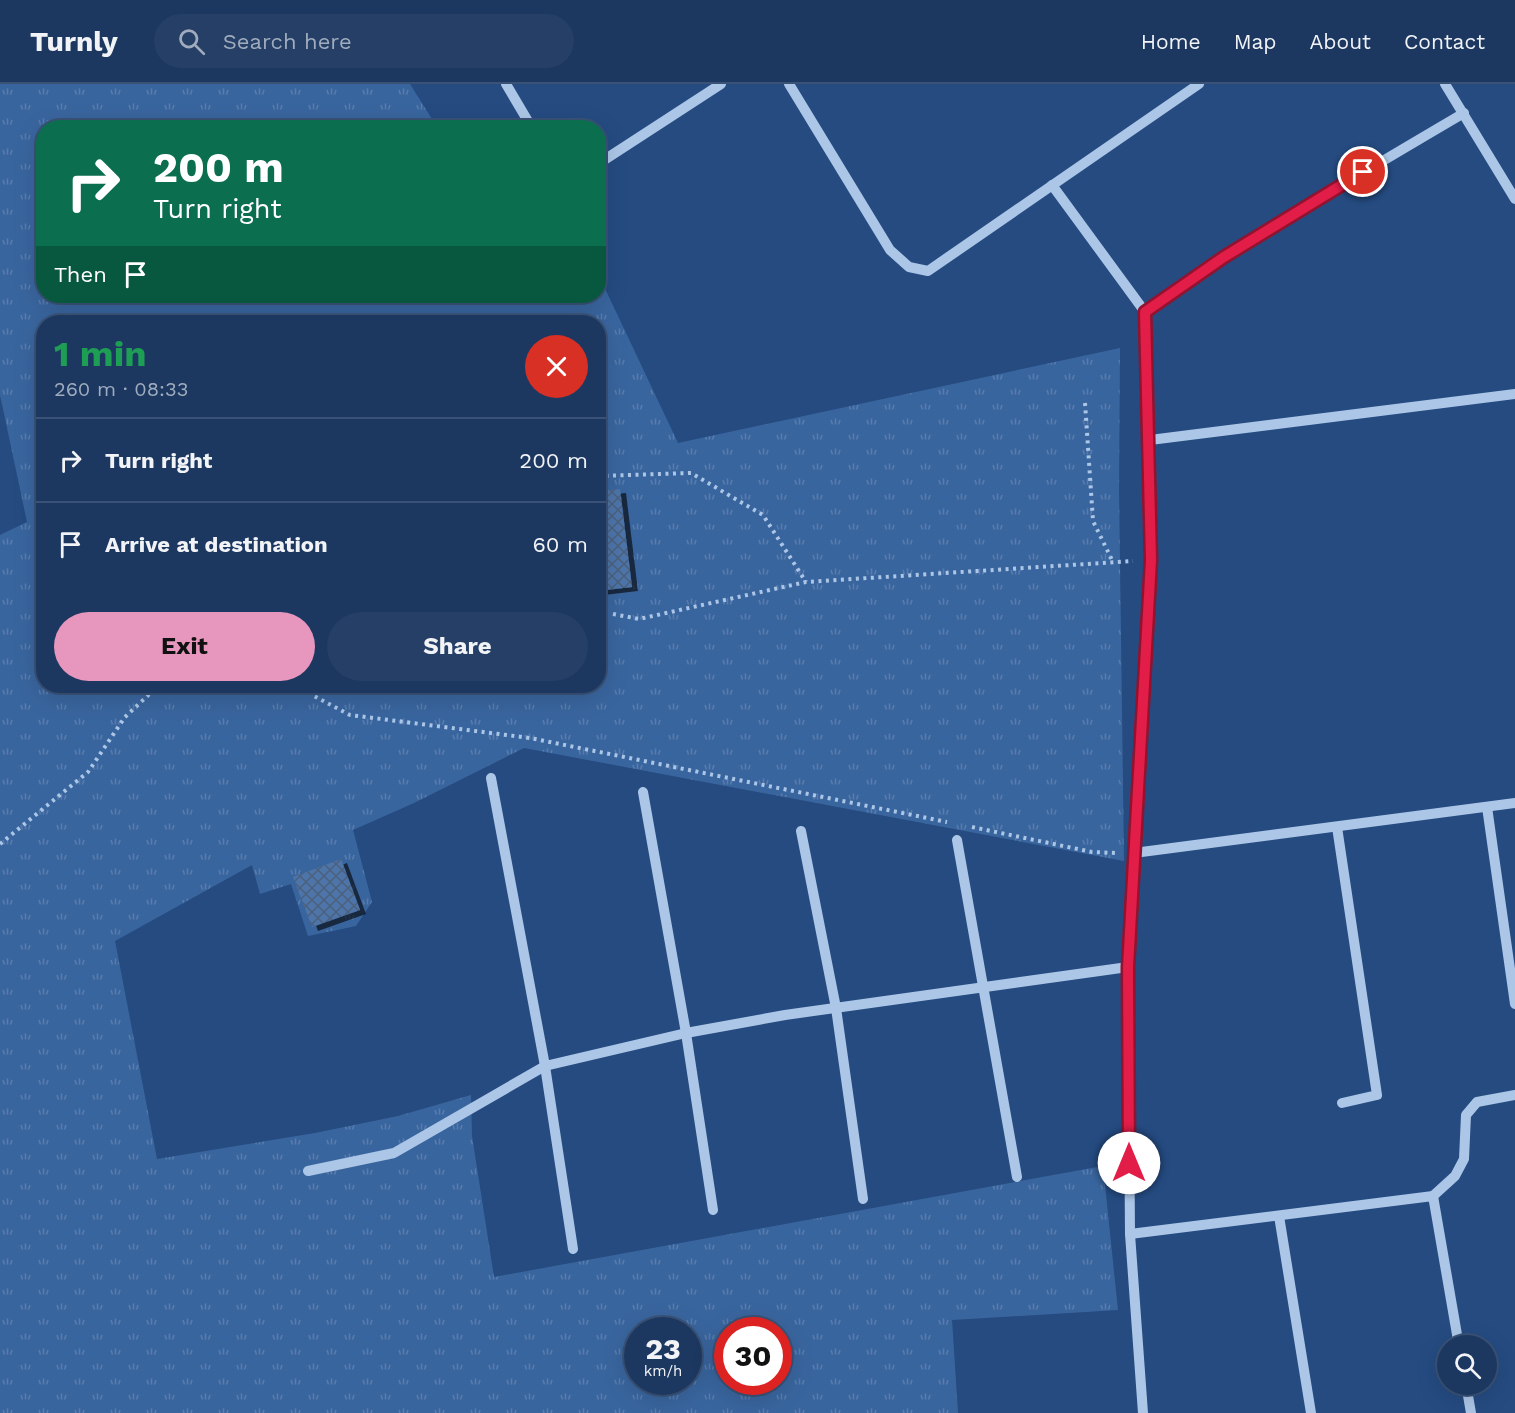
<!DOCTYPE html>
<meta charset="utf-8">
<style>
body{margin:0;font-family:"Work Sans",sans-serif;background:#253f67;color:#f1f3f6;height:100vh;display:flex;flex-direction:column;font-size:22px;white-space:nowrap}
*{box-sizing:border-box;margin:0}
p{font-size:20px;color:#a0acbd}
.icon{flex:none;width:33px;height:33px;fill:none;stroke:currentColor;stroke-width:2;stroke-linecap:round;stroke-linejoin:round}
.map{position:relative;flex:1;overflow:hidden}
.drawer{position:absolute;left:36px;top:231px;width:570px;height:378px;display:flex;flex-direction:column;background:#1c3861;border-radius:24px;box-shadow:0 6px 24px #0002,0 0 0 2px #3a5276}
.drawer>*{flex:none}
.hud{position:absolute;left:36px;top:36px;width:570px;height:183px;border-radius:24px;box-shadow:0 6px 24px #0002,0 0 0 2px #3a5276;background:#0b6e4f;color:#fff;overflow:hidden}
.fabs{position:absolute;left:1437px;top:1251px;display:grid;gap:12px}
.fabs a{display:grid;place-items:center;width:60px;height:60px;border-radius:50%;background:#1c3861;box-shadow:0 6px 24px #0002,0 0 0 2px #3a5276;font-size:30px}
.speed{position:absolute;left:624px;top:1233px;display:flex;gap:12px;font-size:30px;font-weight:700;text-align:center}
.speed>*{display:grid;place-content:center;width:78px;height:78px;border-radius:50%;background:#1c3861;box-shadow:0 6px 24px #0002,0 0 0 2px #3a5276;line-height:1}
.speed small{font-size:15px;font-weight:400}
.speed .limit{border:9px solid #d22;background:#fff;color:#111}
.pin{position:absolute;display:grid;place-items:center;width:51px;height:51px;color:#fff;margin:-26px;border:3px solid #fff;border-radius:50%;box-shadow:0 2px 6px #0007}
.me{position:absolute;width:66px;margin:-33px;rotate:0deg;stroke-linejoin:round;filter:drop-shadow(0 0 4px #0008)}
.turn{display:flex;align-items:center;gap:21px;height:126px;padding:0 18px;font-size:27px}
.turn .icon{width:78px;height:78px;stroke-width:2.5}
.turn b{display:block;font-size:42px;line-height:51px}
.then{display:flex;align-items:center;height:57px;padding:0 18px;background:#0003;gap:12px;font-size:22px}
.round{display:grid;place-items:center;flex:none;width:63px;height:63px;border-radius:32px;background:#253f67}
.headline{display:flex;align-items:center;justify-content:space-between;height:102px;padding:0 18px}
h1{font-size:36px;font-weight:700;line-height:45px;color:#1e9e55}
.cta{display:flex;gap:12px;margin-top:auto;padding:12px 18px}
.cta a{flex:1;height:69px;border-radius:36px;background:#e797bd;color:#111;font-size:24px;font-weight:700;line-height:69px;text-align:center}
.cta a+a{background:#253f67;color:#f1f3f6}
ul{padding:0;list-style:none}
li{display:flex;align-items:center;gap:18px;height:84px;padding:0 18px;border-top:2px solid #3a5276}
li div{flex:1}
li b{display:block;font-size:22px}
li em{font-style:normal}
header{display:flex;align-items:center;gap:36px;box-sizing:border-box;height:84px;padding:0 30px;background:#1c3861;border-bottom:2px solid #3a5276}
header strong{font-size:28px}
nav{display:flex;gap:33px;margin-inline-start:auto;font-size:21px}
.search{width:420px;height:54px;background:#253f67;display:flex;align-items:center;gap:15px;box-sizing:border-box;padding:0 21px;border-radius:33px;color:#a0acbd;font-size:22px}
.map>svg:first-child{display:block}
.grass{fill:url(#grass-tufts);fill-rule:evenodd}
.building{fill:url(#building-cross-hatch);filter:url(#shadow)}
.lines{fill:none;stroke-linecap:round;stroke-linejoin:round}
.path{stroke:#acc6e7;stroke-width:4;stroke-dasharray:3 4.5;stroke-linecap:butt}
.minor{stroke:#acc6e7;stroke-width:10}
.route-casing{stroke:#92132f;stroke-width:15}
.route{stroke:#e11d48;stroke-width:10}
</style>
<header>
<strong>Turnly</strong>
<div class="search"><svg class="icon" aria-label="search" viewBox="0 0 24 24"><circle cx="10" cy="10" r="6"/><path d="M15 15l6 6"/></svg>Search here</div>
<nav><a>Home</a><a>Map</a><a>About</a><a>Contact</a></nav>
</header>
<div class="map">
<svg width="1515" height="1329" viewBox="0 0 1515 1329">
<defs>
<pattern id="grass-tufts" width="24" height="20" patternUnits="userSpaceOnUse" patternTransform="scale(1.5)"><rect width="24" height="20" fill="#39659e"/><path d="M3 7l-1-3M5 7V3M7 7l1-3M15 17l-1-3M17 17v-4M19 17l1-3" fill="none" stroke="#577cad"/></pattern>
<pattern id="building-cross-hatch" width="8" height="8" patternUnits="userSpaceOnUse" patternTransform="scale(1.5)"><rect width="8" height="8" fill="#4d75aa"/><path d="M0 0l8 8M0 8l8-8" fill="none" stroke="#4c607b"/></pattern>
<filter id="shadow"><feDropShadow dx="6" dy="4" stdDeviation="0" flood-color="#0009"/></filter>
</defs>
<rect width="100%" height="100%" fill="#254b81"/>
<path class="grass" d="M0,0H410L437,43L44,44V212H598L599,192L678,359L1120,264L1119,405L1124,777L524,664L414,719L353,746L372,818L356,842L308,852L291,800L260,810L252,781L115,857L157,1075L315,1049L398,1032L471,1011L472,1052L494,1193L1103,1082L1118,1226L952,1236L958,1329H0V451L27,438L0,311ZM44,238H598V602H44ZM638,1246H688V1298H638ZM728,1246H778V1298H728Z"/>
<g class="building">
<polygon points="620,405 632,503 598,507 598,407"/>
<polygon points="341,775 360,826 312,843 293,793"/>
</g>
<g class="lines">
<g class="path">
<polyline points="1085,319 1093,437 1113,478"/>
<polyline points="598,392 691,389 763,431 806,498"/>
<polyline points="613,530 639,535 806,498 1133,477"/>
<polyline points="304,602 314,612 350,631 530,654 947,738"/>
<polyline points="972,743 1092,768 1115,769"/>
<polyline points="0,760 88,688 125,633 158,602"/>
</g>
<g class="minor">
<polyline points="506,0 532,44"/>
<polyline points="789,0 890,166 909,183 928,187 1199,0"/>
<polyline points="1445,0 1515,115"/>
<polyline points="598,80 721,0"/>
<polyline points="1052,101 1145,228 1151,476 1128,883 1130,1150 1143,1329"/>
<path d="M1145,228C1248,156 1355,93 1464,29"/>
<polyline points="1150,356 1515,310"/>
<polyline points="491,694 545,982 573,1165"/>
<polyline points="643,708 686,949 713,1126"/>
<polyline points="1487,723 1515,920"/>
<polyline points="1337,743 1377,1011 1342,1019"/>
<polyline points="801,747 836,924 863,1115"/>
<polyline points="957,756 1017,1093"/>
<polyline points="1134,769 1515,719"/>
<polyline points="308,1087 394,1069 545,982 686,949 785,931 1128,883"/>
<polyline points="1433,1112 1455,1092 1464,1075 1466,1031 1477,1018 1515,1011"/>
<polyline points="1279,1132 1311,1329"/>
<polyline points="1130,1150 1433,1112 1459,1262"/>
<polyline points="1466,1300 1471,1329"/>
</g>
</g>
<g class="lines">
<defs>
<polyline id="route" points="1129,1079 1128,883 1151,476 1145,228 1224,173 1363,88"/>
</defs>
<use href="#route" class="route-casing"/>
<use href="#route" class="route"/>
</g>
</svg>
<div class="fabs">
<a><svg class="icon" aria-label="search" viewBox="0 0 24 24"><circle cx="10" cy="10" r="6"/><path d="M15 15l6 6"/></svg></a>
</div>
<div class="speed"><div>23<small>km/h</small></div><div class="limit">30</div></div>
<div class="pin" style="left:1363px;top:88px;background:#d93025"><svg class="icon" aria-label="arrive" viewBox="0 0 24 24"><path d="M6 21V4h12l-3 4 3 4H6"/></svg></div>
<svg class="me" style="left:1129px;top:1079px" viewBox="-20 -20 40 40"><circle r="19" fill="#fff"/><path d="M0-13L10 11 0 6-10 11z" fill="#e11d48"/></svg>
<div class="hud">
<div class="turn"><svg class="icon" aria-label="right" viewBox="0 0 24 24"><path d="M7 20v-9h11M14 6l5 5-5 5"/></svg><div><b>200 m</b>Turn right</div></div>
<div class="then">Then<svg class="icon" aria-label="arrive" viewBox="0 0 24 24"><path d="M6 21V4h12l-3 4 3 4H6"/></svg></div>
</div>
<section class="drawer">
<div class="headline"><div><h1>1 min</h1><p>260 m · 08:33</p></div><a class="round" style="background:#d93025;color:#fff"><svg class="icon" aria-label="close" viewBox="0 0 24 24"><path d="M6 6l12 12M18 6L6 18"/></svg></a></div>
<ul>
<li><svg class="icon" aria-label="right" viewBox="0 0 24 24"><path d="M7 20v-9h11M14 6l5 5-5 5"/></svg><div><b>Turn right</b></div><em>200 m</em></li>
<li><svg class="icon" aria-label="arrive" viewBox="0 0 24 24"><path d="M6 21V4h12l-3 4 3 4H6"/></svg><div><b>Arrive at destination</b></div><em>60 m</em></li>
</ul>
<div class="cta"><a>Exit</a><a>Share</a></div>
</section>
</div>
